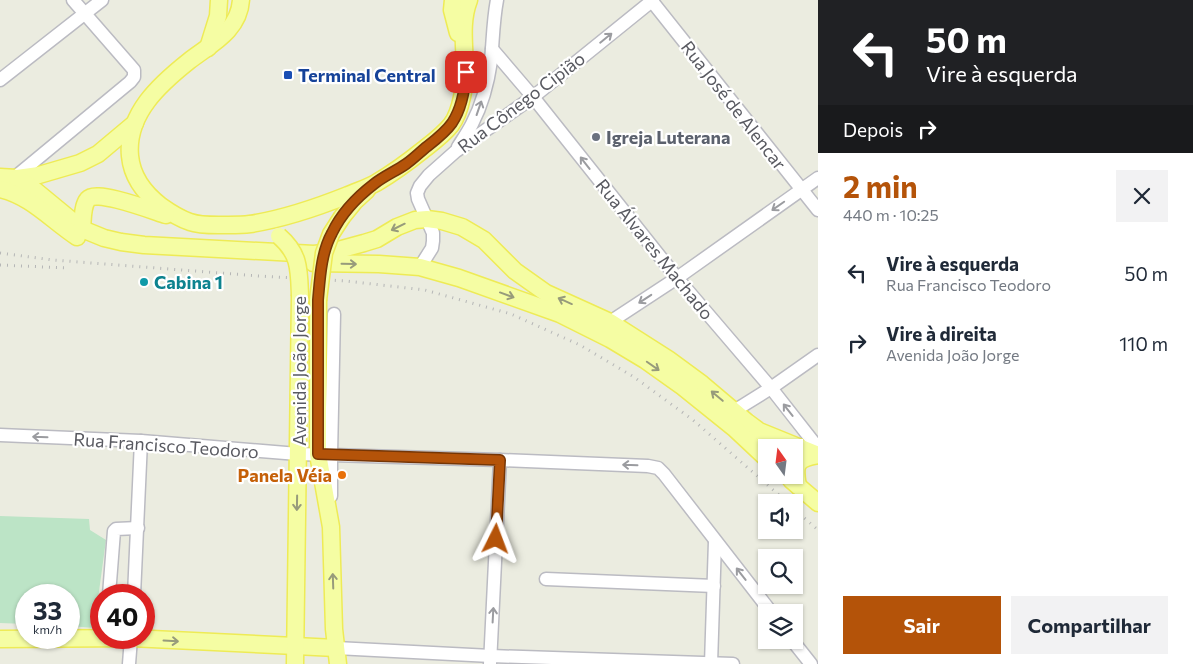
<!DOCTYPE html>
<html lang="pt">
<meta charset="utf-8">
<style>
body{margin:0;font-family:Commissioner,sans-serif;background:#f2f2f3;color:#1f2937;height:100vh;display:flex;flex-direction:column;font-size:19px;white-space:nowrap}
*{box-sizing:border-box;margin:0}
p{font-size:16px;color:#747a83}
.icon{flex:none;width:28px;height:28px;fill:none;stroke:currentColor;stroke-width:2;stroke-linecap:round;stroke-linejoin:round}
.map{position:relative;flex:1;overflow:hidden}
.details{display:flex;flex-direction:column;background:#fff;width:375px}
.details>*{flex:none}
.hud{background:#202124;color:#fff;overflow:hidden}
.needle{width:32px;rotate:346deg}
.tools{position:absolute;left:758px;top:439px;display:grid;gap:10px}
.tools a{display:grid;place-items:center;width:45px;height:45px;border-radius:0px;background:#fff;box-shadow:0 1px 4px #0004;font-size:25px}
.speed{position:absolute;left:15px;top:584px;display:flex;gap:10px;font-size:25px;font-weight:700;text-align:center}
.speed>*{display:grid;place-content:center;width:65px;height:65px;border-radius:50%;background:#fff;box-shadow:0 1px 4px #0004;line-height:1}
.speed small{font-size:12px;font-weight:400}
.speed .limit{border:8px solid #d22;background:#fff;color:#111}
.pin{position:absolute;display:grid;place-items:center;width:42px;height:42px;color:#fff;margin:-21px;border-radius:10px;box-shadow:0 2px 8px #0006}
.me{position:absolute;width:55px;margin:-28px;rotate:3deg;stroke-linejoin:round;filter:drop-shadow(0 0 4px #0008)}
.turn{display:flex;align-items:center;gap:18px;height:105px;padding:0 25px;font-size:22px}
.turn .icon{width:65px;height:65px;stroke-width:2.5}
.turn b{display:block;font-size:35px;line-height:42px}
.then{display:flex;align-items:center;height:48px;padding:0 25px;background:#0003;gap:10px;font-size:19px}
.round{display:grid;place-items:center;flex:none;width:52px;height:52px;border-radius:0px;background:#f2f2f3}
.summary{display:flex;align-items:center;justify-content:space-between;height:85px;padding:0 25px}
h1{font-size:30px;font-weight:700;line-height:38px;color:#b45309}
.button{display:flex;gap:10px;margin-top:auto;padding:10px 25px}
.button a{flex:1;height:58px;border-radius:0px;background:#b45309;color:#fff;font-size:20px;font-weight:700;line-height:58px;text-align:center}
.button a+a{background:#f2f2f3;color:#1f2937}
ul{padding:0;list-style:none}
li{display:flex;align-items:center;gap:15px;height:70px;padding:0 25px}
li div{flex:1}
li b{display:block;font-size:19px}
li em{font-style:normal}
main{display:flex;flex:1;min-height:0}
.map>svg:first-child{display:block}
.green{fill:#bce4c6}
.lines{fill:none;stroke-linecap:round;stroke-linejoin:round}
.minor-casing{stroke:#bbbbc2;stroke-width:15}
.major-casing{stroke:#eeeb56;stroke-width:19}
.minor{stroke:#fff;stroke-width:12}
.major{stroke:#f5fda3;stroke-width:16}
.rail{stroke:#b5b6b6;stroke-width:3;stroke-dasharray:1 6;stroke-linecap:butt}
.major-bridge-casing{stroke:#eeeb56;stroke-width:19;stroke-linecap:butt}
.major-bridge{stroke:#f5fda3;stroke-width:16}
.oneway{stroke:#9b9ca0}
.oneway2{stroke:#979b7b}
.route-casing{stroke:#753606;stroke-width:12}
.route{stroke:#b45309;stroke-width:9}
.transit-dot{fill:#1a4fb4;stroke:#fff;stroke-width:2}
.worship-dot{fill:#6b7280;stroke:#fff;stroke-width:2}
.culture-dot{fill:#0f9aa8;stroke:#fff;stroke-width:2}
.food-dot{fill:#e8710a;stroke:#fff;stroke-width:2}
.labels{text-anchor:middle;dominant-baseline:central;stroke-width:4.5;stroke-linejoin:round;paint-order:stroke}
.transit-label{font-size:18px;font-weight:bold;fill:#164399;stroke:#fff;text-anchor:start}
.street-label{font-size:18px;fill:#595a61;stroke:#fff}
.worship-label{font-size:18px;font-weight:bold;fill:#5b616d;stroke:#fff;text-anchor:start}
.culture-label{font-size:18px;font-weight:bold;fill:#0d838f;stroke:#fff;text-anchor:start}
.food-label{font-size:18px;font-weight:bold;fill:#c56008;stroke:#fff;text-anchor:end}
</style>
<main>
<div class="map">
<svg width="818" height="664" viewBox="0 0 818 664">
<rect width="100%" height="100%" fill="#ebece0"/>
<polygon class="green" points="0,516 89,519 90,530 106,540 94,628 69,626 69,595 26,595 26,624 0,623"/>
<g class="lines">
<defs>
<g id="minor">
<polyline points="651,0 818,210"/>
<polyline points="492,49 533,97 677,278 771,388 818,448"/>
<polyline points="0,80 102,0"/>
<path d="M458,147C463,139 468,132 472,124C482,105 488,82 491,61C493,40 493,21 497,0"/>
<polyline points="14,178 130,82 134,77 134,70 73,0"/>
<polyline points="420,267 432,248 433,241 433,233 418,199 417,193 420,186 429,175 456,151 533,97 653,0"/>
<polyline points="610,322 677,278 818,178"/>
<polyline points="734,411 771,388 818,355"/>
<polyline points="0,435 141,441 298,454 500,460 648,466 658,468 664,474 771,612"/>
<polyline points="331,496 331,455 334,314"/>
<polyline points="546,579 714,586"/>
<polyline points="109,595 114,531 116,529 138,528"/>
<polyline points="134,595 141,441"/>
<polyline points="792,640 811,664"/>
<polyline points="336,648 491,656 733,664"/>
<polyline points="129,664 131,638"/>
<polyline points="490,664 500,460"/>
<polyline points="711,664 715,541"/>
</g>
<g id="major">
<path d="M241,0C239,31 211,44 189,61C160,84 126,114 130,156C132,177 144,193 161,206C168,211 181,219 190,222C201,226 217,225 228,225C235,225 243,225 250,224C283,219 318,207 348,195C357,191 367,188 376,183C393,173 408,162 423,150C432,143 443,135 451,125C457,117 460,107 462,97C464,88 466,80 465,71C465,47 460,23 469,0"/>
<polyline points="453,0 452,10 458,33"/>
<polyline points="208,48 218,16 219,0"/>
<polyline points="0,177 17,178 39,175 80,163 98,154 135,123"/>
<polyline points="17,178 31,187 82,229 104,238 121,242 144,245 314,254 331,252 364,243 377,239 397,227 415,220 427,219 442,221 462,227 484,240 515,271 546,293 610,322 668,359 702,384 747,422 759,431 818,455"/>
<path d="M0,189C31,196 51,220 77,237"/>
<polyline points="342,217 355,201 367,190"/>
<path d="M82,229C83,220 82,206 88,199C96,189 153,211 166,215"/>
<polyline points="313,263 379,264 420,267 459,278 560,314 610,339 645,360 683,387 734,428 766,458"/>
<polyline points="318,300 318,454 331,527 334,629 338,664"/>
<polyline points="791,480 818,503"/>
<path d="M798,486C794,464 796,459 818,455"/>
<polyline points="0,639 131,638 336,648"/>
<polyline points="295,664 300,296"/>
</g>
</defs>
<use href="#minor" class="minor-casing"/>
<use href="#major" class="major-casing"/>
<use href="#minor" class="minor"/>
<use href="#major" class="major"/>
<g class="rail">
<polyline points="0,253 53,260 259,276 346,281 425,290 511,314 580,345 634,377 693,420 787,502"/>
<polyline points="0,265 67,268"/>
<polyline points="794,509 818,530"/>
</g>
<defs>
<g id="major-bridge">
<path d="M279,236C300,254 299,270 300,296"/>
<polyline points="318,300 324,253 331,234 342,217"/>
</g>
</defs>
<use href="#major-bridge" class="major-bridge-casing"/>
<use href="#major-bridge" class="major-bridge"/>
</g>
<defs><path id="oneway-shaft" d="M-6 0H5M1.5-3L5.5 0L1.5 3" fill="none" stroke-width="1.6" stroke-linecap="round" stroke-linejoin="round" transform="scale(1.25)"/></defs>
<g class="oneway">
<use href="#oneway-shaft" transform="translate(606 38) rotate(-39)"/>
<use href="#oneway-shaft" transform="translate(479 108) rotate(-71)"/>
<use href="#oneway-shaft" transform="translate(585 163) rotate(-128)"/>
<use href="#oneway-shaft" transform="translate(778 206) rotate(145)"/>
<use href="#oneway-shaft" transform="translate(645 299) rotate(147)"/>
<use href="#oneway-shaft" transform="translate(788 410) rotate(-128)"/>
<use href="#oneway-shaft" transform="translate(40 437) rotate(-178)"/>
<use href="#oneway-shaft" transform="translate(630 465) rotate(-178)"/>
<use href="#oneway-shaft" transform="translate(741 574) rotate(-128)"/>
<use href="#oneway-shaft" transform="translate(493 615) rotate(-87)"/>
</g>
<g class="oneway2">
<use href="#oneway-shaft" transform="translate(398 227) rotate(154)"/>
<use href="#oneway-shaft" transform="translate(349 264) rotate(1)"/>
<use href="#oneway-shaft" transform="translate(507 295) rotate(20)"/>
<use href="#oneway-shaft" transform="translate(565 301) rotate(-156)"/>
<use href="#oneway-shaft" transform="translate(653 366) rotate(35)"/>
<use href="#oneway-shaft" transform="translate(717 396) rotate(-140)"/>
<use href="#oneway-shaft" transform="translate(297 503) rotate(91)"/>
<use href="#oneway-shaft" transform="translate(333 581) rotate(-92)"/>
<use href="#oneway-shaft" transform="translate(171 641) rotate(3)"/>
</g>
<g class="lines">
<defs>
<path id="route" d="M466,72C465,89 462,108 452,123C445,133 434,141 424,149C418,154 413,159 406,164C396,171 384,176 374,184C357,197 341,214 332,233C321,253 320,278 318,300V454L500,460L496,539"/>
</defs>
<use href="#route" class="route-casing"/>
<use href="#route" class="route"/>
</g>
<rect class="transit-dot" x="283" y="70" width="10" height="10" rx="2.5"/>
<circle class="worship-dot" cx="596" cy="137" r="5"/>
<circle class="culture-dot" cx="144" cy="282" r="5"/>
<circle class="food-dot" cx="342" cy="475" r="5"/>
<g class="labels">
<g class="transit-label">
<text x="298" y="75">Terminal Central</text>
</g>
<g class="street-label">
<text transform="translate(521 102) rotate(-37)">Rua Cônego Cipião</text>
<text transform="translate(734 105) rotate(52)">Rua José de Alencar</text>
<text transform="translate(655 249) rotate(51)">Rua Álvares Machado</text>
<text transform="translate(299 371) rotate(-90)">Avenida João Jorge</text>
<text transform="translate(166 445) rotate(4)">Rua Francisco Teodoro</text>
</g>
<g class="worship-label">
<text x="606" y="137">Igreja Luterana</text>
</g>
<g class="culture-label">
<text x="154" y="282">Cabina 1</text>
</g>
<g class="food-label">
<text x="332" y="475">Panela Véia</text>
</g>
</g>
</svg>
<div class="tools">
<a><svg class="needle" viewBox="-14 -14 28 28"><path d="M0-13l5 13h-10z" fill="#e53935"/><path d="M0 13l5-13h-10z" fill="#747a83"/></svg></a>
<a><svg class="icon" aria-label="sound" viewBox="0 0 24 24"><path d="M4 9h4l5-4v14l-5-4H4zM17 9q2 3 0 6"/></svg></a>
<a><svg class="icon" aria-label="search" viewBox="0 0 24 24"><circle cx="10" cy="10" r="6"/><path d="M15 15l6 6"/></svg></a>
<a><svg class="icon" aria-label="layers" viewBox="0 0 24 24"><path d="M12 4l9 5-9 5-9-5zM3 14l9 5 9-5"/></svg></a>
</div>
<div class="speed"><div>33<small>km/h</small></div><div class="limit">40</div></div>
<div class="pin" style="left:466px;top:72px;background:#d93025"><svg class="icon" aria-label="arrive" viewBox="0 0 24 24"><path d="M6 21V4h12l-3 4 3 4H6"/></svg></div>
<svg class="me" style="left:496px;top:539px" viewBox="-20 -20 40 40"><path d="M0-17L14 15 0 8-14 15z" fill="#b45309" stroke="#fff" stroke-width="4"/></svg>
</div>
<section class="details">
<div class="hud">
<div class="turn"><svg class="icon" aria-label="left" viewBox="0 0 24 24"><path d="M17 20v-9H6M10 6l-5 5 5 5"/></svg><div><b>50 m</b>Vire à esquerda</div></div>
<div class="then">Depois<svg class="icon" aria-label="right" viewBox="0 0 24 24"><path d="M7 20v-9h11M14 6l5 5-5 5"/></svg></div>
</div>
<div class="summary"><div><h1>2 min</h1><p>440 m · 10:25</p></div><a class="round"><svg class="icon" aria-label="close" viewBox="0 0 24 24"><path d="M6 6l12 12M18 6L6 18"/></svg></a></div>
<ul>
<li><svg class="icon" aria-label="left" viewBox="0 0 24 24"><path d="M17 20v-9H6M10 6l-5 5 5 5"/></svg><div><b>Vire à esquerda</b><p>Rua Francisco Teodoro</p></div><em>50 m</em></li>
<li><svg class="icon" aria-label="right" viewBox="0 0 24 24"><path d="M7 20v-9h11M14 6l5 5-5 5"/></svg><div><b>Vire à direita</b><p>Avenida João Jorge</p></div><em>110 m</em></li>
</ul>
<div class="button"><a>Sair</a><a>Compartilhar</a></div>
</section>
</main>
